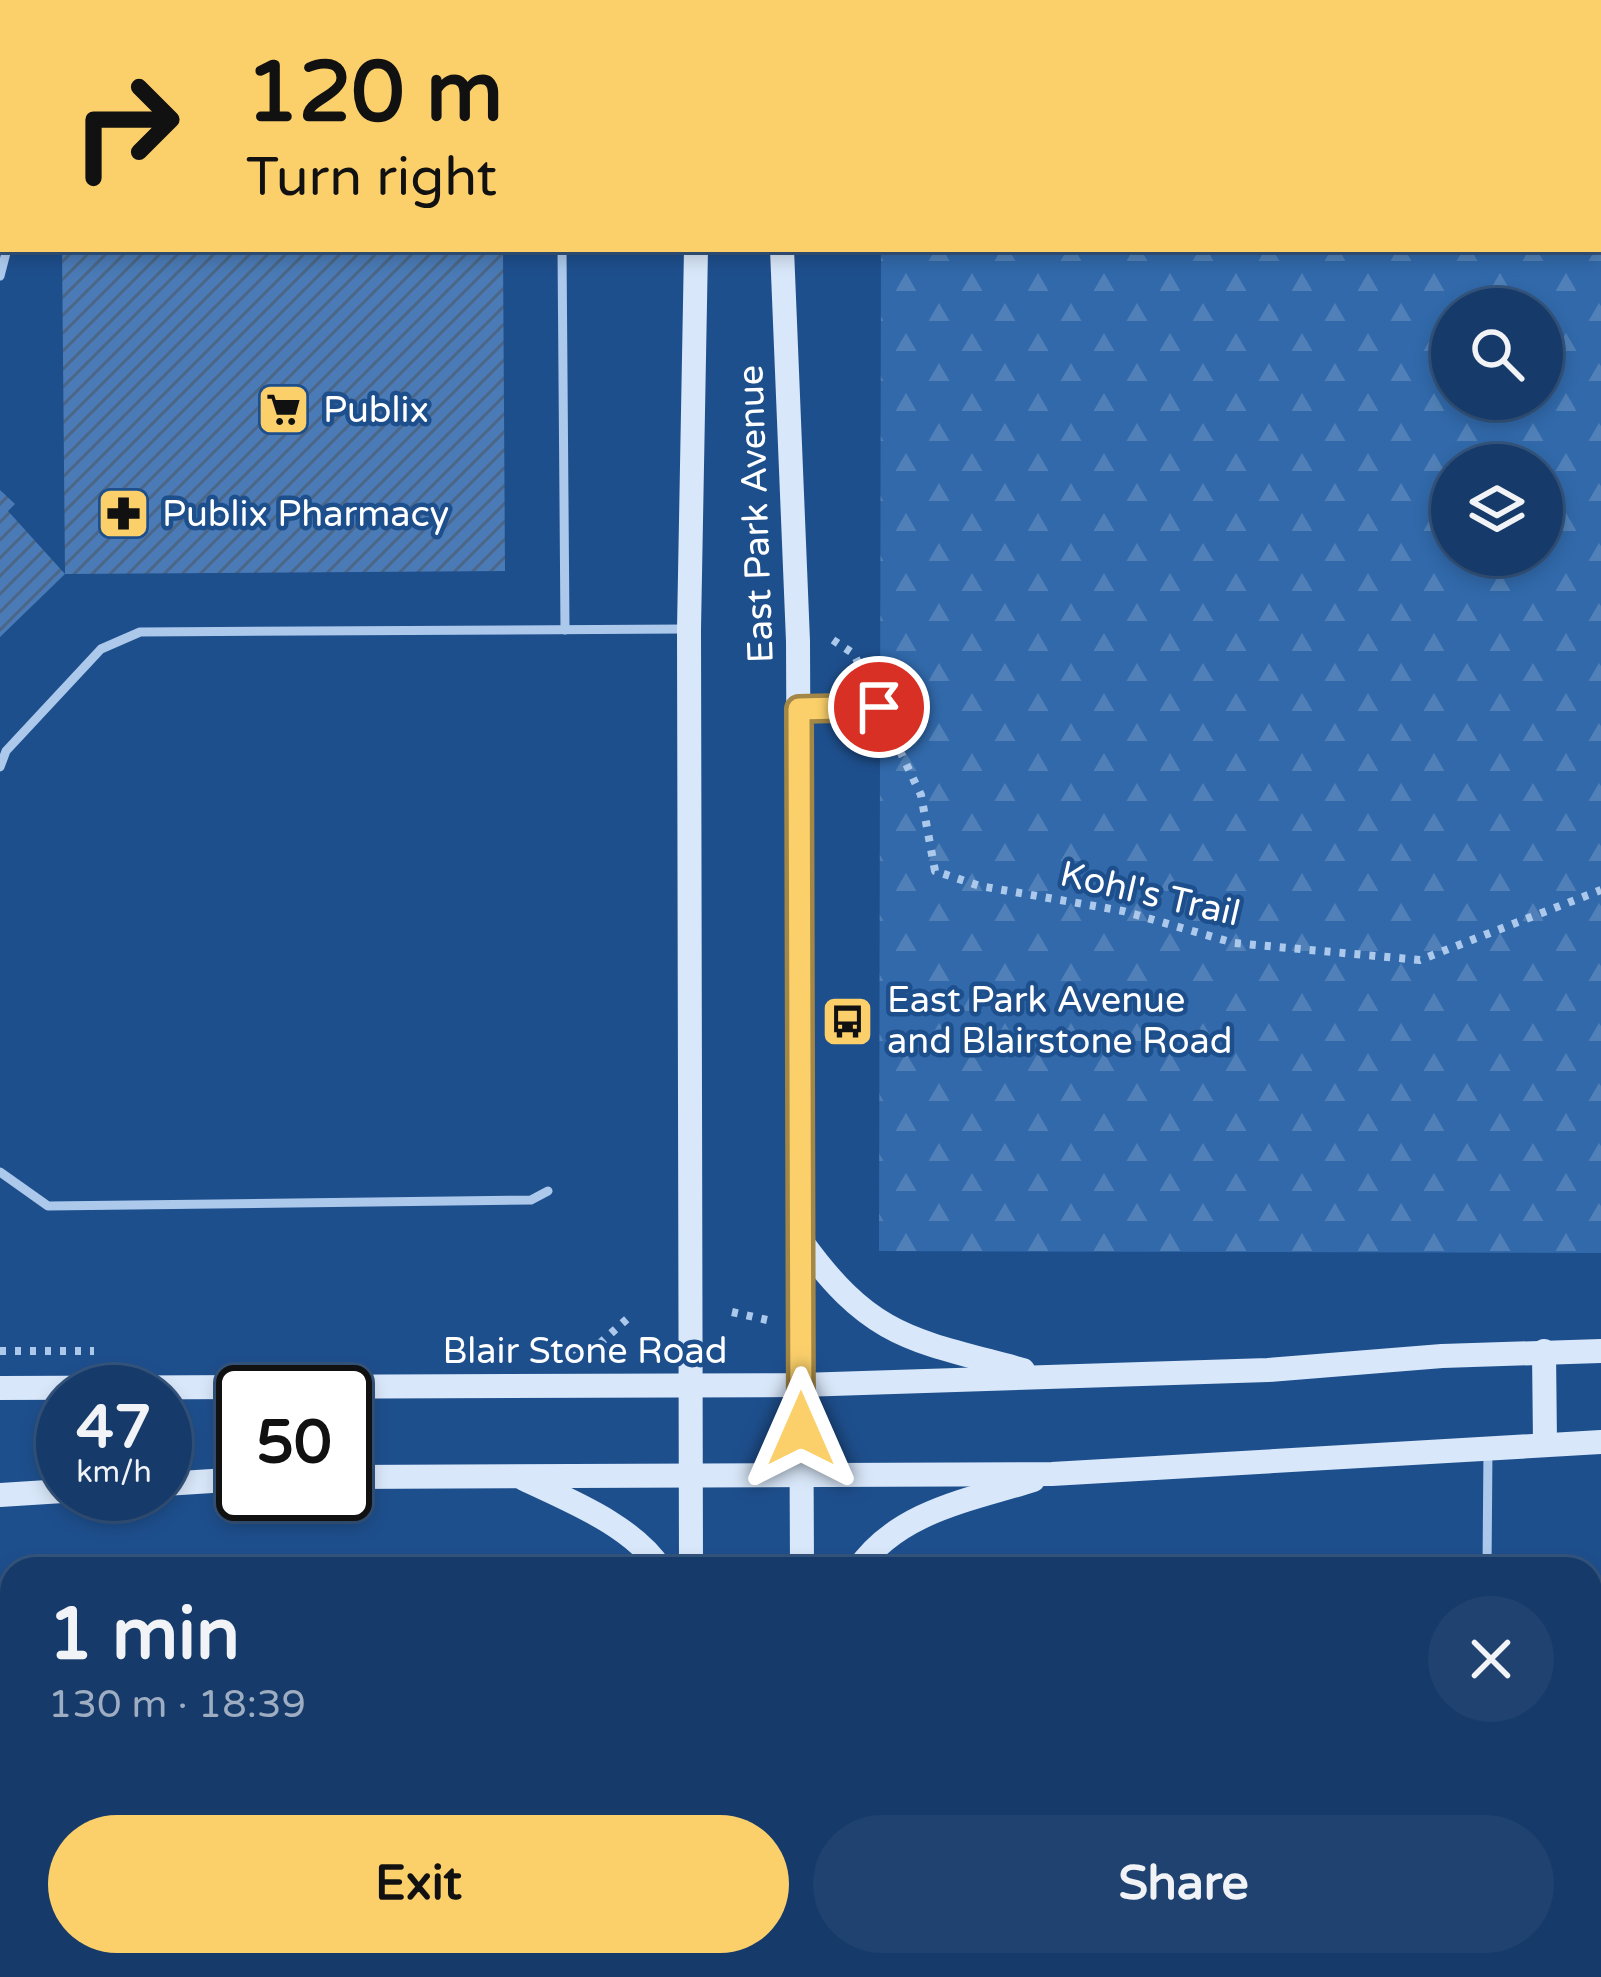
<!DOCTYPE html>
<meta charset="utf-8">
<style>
body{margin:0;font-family:"Varela Round",sans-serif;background:#1f4270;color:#f1f3f6;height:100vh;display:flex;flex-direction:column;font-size:45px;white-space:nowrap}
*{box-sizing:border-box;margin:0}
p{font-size:39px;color:#9eadc1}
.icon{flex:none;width:66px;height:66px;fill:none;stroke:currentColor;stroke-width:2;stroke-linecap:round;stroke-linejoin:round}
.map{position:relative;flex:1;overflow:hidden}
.side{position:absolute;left:0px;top:1557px;width:1602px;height:420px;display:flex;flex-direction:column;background:#163b6a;border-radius:36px 36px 0 0;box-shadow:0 6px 18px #0003,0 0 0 3px #35557e}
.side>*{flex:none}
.banner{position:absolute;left:0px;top:0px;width:1602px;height:252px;box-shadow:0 6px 18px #0003,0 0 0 3px #35557e;background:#fbd06b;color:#111;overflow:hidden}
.controls{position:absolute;left:1431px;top:288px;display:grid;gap:24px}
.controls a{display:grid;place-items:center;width:132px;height:132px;border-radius:50%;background:#163b6a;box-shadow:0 6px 18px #0003,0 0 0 3px #35557e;font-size:60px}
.speed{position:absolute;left:36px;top:1365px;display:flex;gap:24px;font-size:60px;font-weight:700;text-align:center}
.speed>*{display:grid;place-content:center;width:156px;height:156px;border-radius:50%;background:#163b6a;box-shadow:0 6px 18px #0003,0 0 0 3px #35557e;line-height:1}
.speed small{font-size:30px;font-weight:400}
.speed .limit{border:6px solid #111;border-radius:18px;background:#fff;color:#111}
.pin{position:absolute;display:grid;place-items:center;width:102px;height:102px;color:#fff;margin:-51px;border:6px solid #fff;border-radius:50%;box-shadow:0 3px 12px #0007}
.me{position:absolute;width:132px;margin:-66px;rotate:0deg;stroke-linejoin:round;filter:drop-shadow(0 0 9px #0008)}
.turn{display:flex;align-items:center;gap:42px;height:252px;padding:0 48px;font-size:54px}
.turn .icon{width:156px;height:156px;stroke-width:2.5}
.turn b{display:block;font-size:84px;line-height:102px}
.round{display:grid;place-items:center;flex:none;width:126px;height:126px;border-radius:63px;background:#1f4270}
.head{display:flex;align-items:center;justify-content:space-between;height:204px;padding:0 48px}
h1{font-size:72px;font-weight:800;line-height:90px}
.button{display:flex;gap:24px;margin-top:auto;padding:24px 48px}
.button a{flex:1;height:138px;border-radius:72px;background:#fbd06b;color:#111;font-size:48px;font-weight:800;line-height:138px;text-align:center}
.button a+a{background:#1f4270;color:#f1f3f6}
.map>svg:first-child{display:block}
.forest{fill:url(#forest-firs);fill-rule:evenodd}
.building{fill:url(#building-hatch)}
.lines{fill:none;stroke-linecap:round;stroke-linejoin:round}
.path{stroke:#acc9ec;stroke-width:8;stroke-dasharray:6 9;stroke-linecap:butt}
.service{stroke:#acc9ec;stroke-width:9}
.secondary{stroke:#d8e7f9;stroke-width:24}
.route-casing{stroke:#a38746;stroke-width:30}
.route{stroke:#fbd06b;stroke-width:21}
.labels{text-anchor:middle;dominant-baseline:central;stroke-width:9;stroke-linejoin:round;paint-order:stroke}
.poi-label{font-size:36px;fill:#fff;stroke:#1e4f8d;text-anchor:start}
.street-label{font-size:36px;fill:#fff;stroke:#1e4f8d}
</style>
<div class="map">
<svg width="1601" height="1977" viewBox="0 0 1601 1977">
<defs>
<pattern id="forest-firs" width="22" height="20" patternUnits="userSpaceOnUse" patternTransform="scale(3)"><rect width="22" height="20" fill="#3169aa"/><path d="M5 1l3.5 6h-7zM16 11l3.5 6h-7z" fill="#5080b7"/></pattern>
<pattern id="building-hatch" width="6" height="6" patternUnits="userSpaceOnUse" patternTransform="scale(3)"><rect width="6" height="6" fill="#4a7bb6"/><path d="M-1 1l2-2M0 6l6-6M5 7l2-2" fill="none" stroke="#4b6686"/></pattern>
</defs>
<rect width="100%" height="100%" fill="#1e4f8d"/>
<g class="forest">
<polygon points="0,0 613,0 613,3 3,3 0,95"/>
<path d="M882,0H1601V1253L879,1251L881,249H1599V3ZM1452,309H1542V399H1452ZM1452,465H1542V555H1452Z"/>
<polygon points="1601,1794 1601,1977 1503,1977 1508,1965 1590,1965 1590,1813"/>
<polygon points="0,1805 12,1818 12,1965 578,1965 591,1977 0,1977"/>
</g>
<polygon class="building" points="62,249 503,249 505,571 65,574 0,637 0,490 15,504 8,511 65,574"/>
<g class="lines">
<g class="path">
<polyline points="833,640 854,654 868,684"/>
<polyline points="887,724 921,795 935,871 980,886 1123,911 1234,943 1420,960 1601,890"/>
<polyline points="732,1312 767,1320"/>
<polyline points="571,1350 598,1345 627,1319"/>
<polyline points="0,1351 94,1351"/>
</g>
<g class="service">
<polyline points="562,249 565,630"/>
<polyline points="0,276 7,249"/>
<polyline points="801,709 879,707"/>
<polyline points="0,767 6,751 101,649 140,632 684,629"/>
<polyline points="0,1172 48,1206 531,1200 548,1191"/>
<polyline points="1487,1569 1488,1448"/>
<polyline points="0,1663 12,1663"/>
<polyline points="0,1706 12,1718"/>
</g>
<g class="secondary">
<polyline points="692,0 692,3"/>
<polyline points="776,0 776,3"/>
<polyline points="782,249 798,641 802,1569"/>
<path d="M802,1242C872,1339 913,1340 1023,1370"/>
<polyline points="1544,1351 1545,1444"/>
<polyline points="0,1388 801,1385 1268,1370 1442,1356 1601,1351"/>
<polyline points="345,1477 1052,1474 1601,1442"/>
<path d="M524,1479C570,1501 632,1525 661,1569"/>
<polyline points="165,1484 243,1479"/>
<polyline points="0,1495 63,1491"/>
<polyline points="691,1569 689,629 696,249"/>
<path d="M858,1569C898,1511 970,1500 1033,1480"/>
<polyline points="697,1965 697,1977"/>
<polyline points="805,1977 805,1965"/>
</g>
</g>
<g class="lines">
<defs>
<polyline id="route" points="801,1429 799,709 879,707"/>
</defs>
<use href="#route" class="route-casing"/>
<use href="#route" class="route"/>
</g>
<defs>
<symbol id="supermarket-square" viewBox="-11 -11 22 22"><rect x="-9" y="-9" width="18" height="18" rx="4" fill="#fbd06b" stroke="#1e4f8d"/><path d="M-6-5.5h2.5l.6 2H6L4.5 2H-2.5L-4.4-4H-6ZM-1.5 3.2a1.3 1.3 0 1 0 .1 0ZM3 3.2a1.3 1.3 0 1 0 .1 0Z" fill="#111"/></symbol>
<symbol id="pharmacy-square" viewBox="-11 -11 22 22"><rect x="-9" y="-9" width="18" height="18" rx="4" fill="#fbd06b" stroke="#1e4f8d"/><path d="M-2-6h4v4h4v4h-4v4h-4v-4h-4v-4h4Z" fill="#111"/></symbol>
<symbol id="bus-square" viewBox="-11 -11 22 22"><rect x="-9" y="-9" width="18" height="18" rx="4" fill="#fbd06b" stroke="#1e4f8d"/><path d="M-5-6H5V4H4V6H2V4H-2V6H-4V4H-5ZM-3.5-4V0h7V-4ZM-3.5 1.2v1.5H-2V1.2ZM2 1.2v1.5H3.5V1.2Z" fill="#111"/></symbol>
</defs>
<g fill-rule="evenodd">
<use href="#supermarket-square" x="254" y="380" width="59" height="59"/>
<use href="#pharmacy-square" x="94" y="484" width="59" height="59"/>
<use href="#bus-square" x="818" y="992" width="59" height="59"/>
</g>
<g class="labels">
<g class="poi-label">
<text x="323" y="410">Publix</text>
<text x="162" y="514">Publix Pharmacy</text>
<text x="887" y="1000">East Park Avenue<tspan x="887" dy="41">and Blairstone Road</tspan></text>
</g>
<g class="street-label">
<text transform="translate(756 514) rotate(-92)">East Park Avenue</text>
<text transform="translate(1150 894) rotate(13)">Kohl's Trail</text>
<text x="585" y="1351">Blair Stone Road</text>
</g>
</g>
</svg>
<div class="controls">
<a><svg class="icon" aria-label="search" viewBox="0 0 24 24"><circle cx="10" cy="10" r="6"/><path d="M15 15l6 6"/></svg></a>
<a><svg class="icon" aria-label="layers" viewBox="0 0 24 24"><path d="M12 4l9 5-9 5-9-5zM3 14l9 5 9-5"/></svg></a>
</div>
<div class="speed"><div>47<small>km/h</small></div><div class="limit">50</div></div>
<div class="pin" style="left:879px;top:707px;background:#d93025"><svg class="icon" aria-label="arrive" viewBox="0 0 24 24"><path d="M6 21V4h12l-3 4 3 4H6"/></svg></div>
<svg class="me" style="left:801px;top:1429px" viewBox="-20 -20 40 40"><path d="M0-17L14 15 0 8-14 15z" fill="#fbd06b" stroke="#fff" stroke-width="4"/></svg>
<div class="banner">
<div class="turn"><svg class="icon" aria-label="right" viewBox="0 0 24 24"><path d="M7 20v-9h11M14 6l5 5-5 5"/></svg><div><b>120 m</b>Turn right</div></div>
</div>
<section class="side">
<div class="head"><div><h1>1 min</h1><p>130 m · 18:39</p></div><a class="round"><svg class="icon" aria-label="close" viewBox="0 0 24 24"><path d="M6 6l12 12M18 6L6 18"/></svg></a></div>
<div class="button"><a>Exit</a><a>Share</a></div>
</section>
</div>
